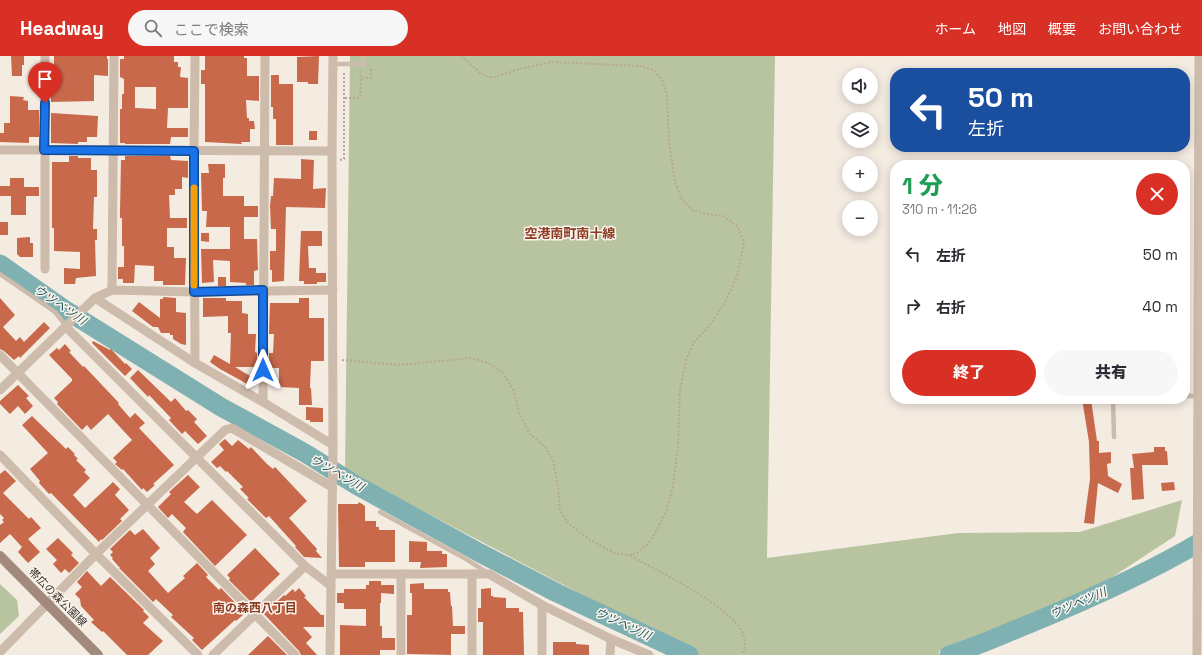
<!DOCTYPE html>
<html lang="ja">
<meta charset="utf-8">
<style>
body{margin:0;font-family:"Space Grotesk","Noto Sans JP",sans-serif;background:#f7f7f7;color:#2b2b33;height:100vh;display:flex;flex-direction:column;font-size:15px;white-space:nowrap}
*{box-sizing:border-box;margin:0}
p{font-size:13px;color:#7c7c81}
.icon{flex:none;width:22px;height:22px;fill:none;stroke:currentColor;stroke-width:2;stroke-linecap:round;stroke-linejoin:round}
.map{position:relative;flex:1;overflow:hidden}
.details{position:absolute;left:890px;top:104px;width:300px;height:244px;display:flex;flex-direction:column;background:#fff;border-radius:16px;box-shadow:0 2px 10px #0003}
.details>*{flex:none}
.banner{position:absolute;left:890px;top:12px;width:300px;height:84px;border-radius:16px;box-shadow:0 2px 10px #0003;background:#1a4fa0;color:#fff;overflow:hidden}
.buttons{position:absolute;left:842px;top:12px;display:grid;gap:8px}
.buttons a{display:grid;place-items:center;width:36px;height:36px;border-radius:50%;background:#fff;box-shadow:0 2px 10px #0003;font-size:20px}
.pin{position:absolute;display:grid;place-items:center;width:34px;height:34px;color:#fff;margin:-41px -17px;border-radius:50% 50% 50% 0;rotate:-45deg;box-shadow:0 0 4px #0007}
.pin .icon{rotate:45deg}
.me{position:absolute;width:44px;margin:-22px;rotate:0deg;stroke-linejoin:round;filter:drop-shadow(0 0 3px #0008)}
.turn{display:flex;align-items:center;gap:14px;height:84px;padding:0 12px;font-size:18px}
.turn .icon{width:52px;height:52px;stroke-width:2.5}
.turn b{display:block;font-size:28px;line-height:34px}
.round{display:grid;place-items:center;flex:none;width:42px;height:42px;border-radius:21px;background:#f7f7f7}
.summary{display:flex;align-items:center;justify-content:space-between;height:68px;padding:0 12px}
h1{font-size:24px;font-weight:800;line-height:30px;color:#1e9e55}
.cta{display:flex;gap:8px;margin-top:auto;padding:8px 12px}
.cta a{flex:1;height:46px;border-radius:24px;background:#d93025;color:#fff;font-size:16px;font-weight:800;line-height:46px;text-align:center}
.cta a+a{background:#f7f7f7;color:#2b2b33}
ul{padding:0;list-style:none}
li{display:flex;align-items:center;gap:12px;height:52px;padding:0 12px}
li div{flex:1}
li b{display:block;font-size:15px}
li em{font-style:normal}
header{display:flex;align-items:center;gap:24px;box-sizing:border-box;height:56px;padding:0 20px;background:#d93025;color:#fff}
header strong{font-size:19px}
nav{display:flex;gap:22px;margin-inline-start:auto;font-size:14px}
.search{width:280px;height:36px;background:#f7f7f7;display:flex;align-items:center;gap:10px;box-sizing:border-box;padding:0 14px;border-radius:22px;color:#7c7c81;font-size:15px}
.map>svg:first-child{display:block}
.green{fill:#b8c4a0}
.lines{fill:none;stroke-linecap:round;stroke-linejoin:round}
.river{stroke:#7fb0b2;stroke-width:19}
.building{fill:#c8694b;fill-rule:evenodd}
.path{stroke:#b9a596;stroke-width:2;stroke-dasharray:2 2;stroke-linecap:butt}
.service{stroke:#cdbbac;stroke-width:4.5}
.minor{stroke:#cdbbac;stroke-width:9}
.secondary{stroke:#a18a7d;stroke-width:10}
.route-casing{stroke:#114b97;stroke-width:10}
.route{stroke:#1a73e8;stroke-width:7}
.slow{stroke:#f59e0b;stroke-width:7}
.labels{text-anchor:middle;dominant-baseline:central;stroke-width:3;stroke-linejoin:round;paint-order:stroke}
.street-label{font-size:11px;fill:#3b302b;stroke:#fbf5ee}
.water-label{font-size:12px;font-style:italic;fill:#1f5a5e;stroke:#fbf5ee}
.neighbourhood-label{font-size:12px;font-weight:bold;fill:#8c3b22;stroke:#fbf5ee}
.quarter-label{font-size:13px;font-weight:bold;fill:#8c3b22;stroke:#fbf5ee}
</style>
<header>
<strong>Headway</strong>
<div class="search"><svg class="icon" aria-label="search" viewBox="0 0 24 24"><circle cx="10" cy="10" r="6"/><path d="M15 15l6 6"/></svg>ここで検索</div>
<nav><a>ホーム</a><a>地図</a><a>概要</a><a>お問い合わせ</a></nav>
</header>
<div class="map">
<svg width="1202" height="599" viewBox="0 0 1202 599">
<rect width="100%" height="100%" fill="#f4ebe1"/>
<g class="green">
<polygon points="350,0 775,0 767,502 958,477 1080,476 1182,444 1175,480 1094,533 954,592 939,595 939,599 697,599 345,414"/>
<polygon points="0,528 17,544 19,560 0,578"/>
</g>
<g class="lines">
<g class="river">
<polyline points="0,208 64,253 221,351 305,397 356,429 480,497 557,537 689,599"/>
<path d="M949,599C979,590 1006,577 1034,566C1092,542 1148,517 1202,485"/>
</g>
</g>
<g class="building">
<polygon points="11,0 24,0 24,9 22,9 22,20 12,20"/>
<polygon points="54,0 107,0 107,3 108,3 108,20 94,19 94,45 51,46 51,25 54,25"/>
<path d="M124,0H174V6H178V11H181L180,21L188,22V52H168L167,72H188V81H171L170,88H125V87H120V53H122V38H124V23L120,21V3H124ZM135,31H156V53L135,52Z"/>
<polygon points="205,0 244,0 244,2 247,2 247,20 259,20 259,45 246,44 247,62 249,62 249,65 254,65 255,73 250,73 250,86 241,86 242,88 205,86 205,28 201,28 201,14 205,14"/>
<polygon points="319,0 318,28 308,28 308,26 297,26 297,1"/>
<polygon points="271,19 279,19 279,28 293,28 293,89 276,89 276,63 273,63 273,51 271,51"/>
<polygon points="10,40 24,41 23,44 28,45 28,54 39,54 39,81 29,81 29,87 0,86 0,77 4,77 4,67 10,67"/>
<polygon points="51,57 98,60 97,81 87,81 87,86 78,86 78,88 51,87"/>
<rect x="309" y="75" width="8" height="9"/>
<polygon points="69,100 78,100 78,102 91,102 91,114 97,114 97,141 94,141 93,173 97,173 97,184 95,184 96,220 76,222 75,228 64,228 64,212 80,213 80,196 54,195 54,172 52,172 52,106 69,106"/>
<polygon points="125,100 170,100 171,104 188,105 188,122 182,121 182,133 175,133 175,139 169,139 170,162 187,162 187,172 167,172 167,191 174,191 174,202 186,202 185,229 163,229 163,225 154,225 154,210 135,209 134,227 123,227 123,223 118,223 118,211 124,211 124,190 122,190 122,162 120,162 120,156 121,104 125,104"/>
<polygon points="301,103 314,104 313,133 326,132 325,152 286,151 284,225 272,226 272,214 270,214 270,195 276,195 276,173 271,173 270,150 271,140 273,140 274,122 301,123"/>
<polygon points="208,108 225,108 225,122 223,122 223,140 244,140 244,150 258,150 258,161 244,161 244,183 257,183 258,214 254,215 254,229 246,229 246,227 230,226 230,205 213,204 214,226 202,227 201,193 230,193 230,171 206,171 207,155 202,155 201,117 209,117"/>
<polygon points="10,122 24,122 24,131 39,131 39,140 26,140 26,159 11,159 11,140 0,140 0,130 10,130"/>
<rect x="0" y="166" width="8" height="13"/>
<polygon points="301,175 322,175 322,190 308,190 309,212 316,212 316,217 326,217 326,226 317,226 317,228 304,228 304,225 299,225"/>
<polygon points="201,177 209,177 209,186 201,185"/>
<polygon points="30,181 30,187 33,187 33,201 20,201 17,198 17,182"/>
<rect x="218" y="221" width="8" height="9"/>
<polygon points="163,241 176,242 176,256 186,257 186,289 181,288 173,283 173,279 170,279 170,277 161,277 158,271 153,271 132,255 139,246 160,262 160,243 163,243"/>
<polygon points="0,242 15,259 3,271 16,285 20,281 24,286 44,266 50,272 20,302 19,300 14,304 4,295 0,293"/>
<polygon points="203,242 226,242 226,245 242,245 242,257 248,258 248,278 256,278 255,296 257,297 257,307 254,311 235,311 255,323 251,330 220,313 210,306 214,299 230,308 231,277 228,277 228,260 203,261"/>
<polygon points="299,242 309,242 309,262 324,262 324,305 311,305 310,332 311,332 312,349 299,349 299,332 279,331 279,312 271,312 271,307 269,307 269,297 273,297 274,278 269,278 270,247 299,247"/>
<polygon points="93,285 110,294 111,293 125,308 126,307 132,313 125,320 92,287"/>
<polygon points="65,288 71,295 69,296 83,311 84,310 119,347 118,348 130,362 135,357 145,367 139,372 174,409 153,428 155,429 147,436 143,432 142,434 123,413 122,414 115,408 117,406 113,402 132,384 108,358 91,374 87,369 82,374 57,348 58,346 54,342 72,325 72,323 49,299 57,292 59,294"/>
<polygon points="138,314 171,346 175,342 186,355 188,354 197,363 194,366 207,380 198,388 185,375 182,378 169,364 171,362 149,339 148,341 130,322"/>
<polygon points="18,329 29,340 26,342 33,350 25,358 18,350 10,358 0,348 0,345"/>
<polygon points="1082,343 1091,343 1097,385 1099,385 1099,397 1111,396 1111,407 1107,408 1108,420 1122,428 1118,437 1098,427 1094,468 1084,467 1090,423 1089,386"/>
<polygon points="306,351 323,352 323,366 310,366 310,364 306,364"/>
<polygon points="32,360 66,393 68,391 75,398 74,399 78,403 76,404 86,414 84,416 90,422 73,439 85,452 113,426 120,433 115,439 129,454 120,463 122,465 102,484 101,483 99,486 51,437 49,438 39,427 40,425 30,413 48,397 22,369"/>
<polygon points="225,383 232,390 238,384 249,393 251,391 267,408 273,413 275,411 307,445 289,462 317,493 316,495 322,502 304,501 295,491 296,490 269,460 266,462 247,443 249,442 240,433 243,431 227,415 226,416 220,410 217,412 211,406 224,394 219,388"/>
<polygon points="1154,391 1165,391 1165,395 1167,395 1168,409 1142,409 1144,443 1132,444 1130,412 1134,412 1132,398 1154,396"/>
<polygon points="5,414 16,425 3,437 29,463 31,461 41,472 28,483 40,496 28,507 18,496 22,491 10,478 0,487 0,469 4,466 2,464 4,462 0,458 0,418"/>
<polygon points="188,419 200,431 184,446 197,458 212,444 247,479 215,510 183,476 186,472 172,458 168,462 158,451 171,438 169,436"/>
<polygon points="1174,426 1175,434 1162,435 1161,427"/>
<polygon points="359,446 365,450 365,465 376,465 376,471 379,471 379,474 395,474 395,506 365,506 365,511 339,511 338,448 358,448"/>
<polygon points="143,473 160,492 150,502 155,508 148,515 168,537 185,522 183,520 197,507 208,519 206,521 219,534 221,532 242,554 240,556 243,559 236,565 235,564 202,594 192,584 194,582 171,561 173,559 157,544 156,543 153,546 119,512 120,512 112,503 113,502 110,499 113,496 110,493 130,474 135,479"/>
<polygon points="58,482 73,497 71,499 79,507 69,517 65,513 61,517 53,508 57,504 46,493"/>
<polygon points="409,485 427,486 427,495 442,495 442,498 447,498 447,511 420,512 421,506 409,506"/>
<polygon points="255,492 280,518 251,546 229,524 230,522 227,519"/>
<polygon points="87,515 101,530 110,521 144,554 143,555 149,561 143,567 163,585 148,599 127,599 103,575 102,576 91,566 94,564 81,550 80,543 75,538 82,531 77,526"/>
<polygon points="369,525 381,525 381,529 394,529 394,538 381,537 381,547 380,547 380,570 382,570 382,582 395,582 395,594 380,594 380,599 340,599 340,569 366,570 366,553 344,553 344,547 337,547 337,537 344,537 344,533 366,533 366,529 369,529"/>
<polygon points="424,527 424,533 448,533 448,536 450,536 451,550 452,550 453,570 465,570 465,578 451,578 451,599 407,598 407,559 412,559 412,537 410,537 410,528"/>
<polygon points="299,532 306,540 304,541 321,559 324,559 324,571 303,571 312,581 306,587 317,599 301,599 299,595 264,558 284,539 285,540 293,533 295,536"/>
<polygon points="491,532 491,540 493,540 493,541 506,542 506,552 519,552 519,556 523,556 524,599 483,599 483,566 478,566 478,552 481,552 481,533"/>
<polygon points="268,580 287,599 248,599"/>
<polygon points="553,586 576,586 576,588 589,589 589,599 553,599"/>
</g>
<g class="lines">
<g class="path">
<polyline points="360,15 361,22 371,22 371,11"/>
<polyline points="345,42 360,42 361,22"/>
<polyline points="340,104 344,103 344,15"/>
<polyline points="342,304 400,309 471,302 488,307 502,316 513,333 519,357 529,377 545,391 553,404 558,430 560,454 568,467 589,483 614,497 630,499 637,497 647,489 654,479 666,456 673,430 678,392 680,334 686,304 694,286 709,270 724,248 737,221 744,186 738,171 723,160 705,158 692,154 682,144 675,126 669,86 667,39 663,25 654,14 640,10 551,6 516,14 495,21 489,21 479,16 462,0"/>
<path d="M631,499C638,505 646,508 655,513C677,525 738,556 744,581C746,587 744,593 743,599"/>
</g>
<g class="service">
<polyline points="333,8 364,8 363,0"/>
<polyline points="0,218 55,256 66,270"/>
<polyline points="1185,340 1197,340"/>
<polyline points="1113,343 1114,381"/>
<polyline points="380,456 466,503 486,516"/>
</g>
<g class="minor">
<polyline points="195,0 194,95 195,307"/>
<polyline points="0,94 113,94 332,95"/>
<polyline points="45,213 45,0"/>
<polyline points="112,234 114,0"/>
<polyline points="95,242 195,307 263,346 333,389"/>
<polyline points="66,271 305,510 331,530"/>
<polyline points="0,299 295,599"/>
<polyline points="0,334 95,242 112,234 194,236 333,234"/>
<polyline points="263,346 265,0"/>
<polyline points="0,399 96,498 198,599"/>
<polyline points="332,518 489,518 542,549 611,583 649,599"/>
<polyline points="401,518 401,599"/>
<polyline points="0,596 96,498 225,374 232,372 332,431"/>
<polyline points="213,599 305,510"/>
<polyline points="330,599 333,389 332,95 333,0"/>
<polyline points="472,599 472,518"/>
<polyline points="542,599 542,549"/>
<polyline points="610,599 611,583"/>
<polyline points="1197,599 1199,0"/>
</g>
<polyline class="secondary" points="0,500 98,599"/>
</g>
<g class="lines">
<defs>
<polyline id="route" points="45,47 44,94 194,95 194,236 263,234 263,314"/>
</defs>
<use href="#route" class="route-casing"/>
<use href="#route" class="route"/>
<polyline class="slow" points="194,132 194,229"/>
</g>
<g class="labels">
<g class="street-label">
<text transform="translate(58 541) rotate(45)">帯広の森公園線</text>
</g>
<g class="water-label">
<text transform="translate(60 249) rotate(34)">ウツベツ川</text>
<text transform="translate(337 417) rotate(30)">ウツベツ川</text>
<text transform="translate(1078 547) rotate(-23)">ウツベツ川</text>
<text transform="translate(623 568) rotate(25)">ウツベツ川</text>
</g>
<g class="neighbourhood-label">
<text x="255" y="552">南の森西八丁目</text>
</g>
<g class="quarter-label">
<text x="570" y="177">空港南町南十線</text>
</g>
</g>
</svg>
<div class="buttons">
<a><svg class="icon" aria-label="sound" viewBox="0 0 24 24"><path d="M4 9h4l5-4v14l-5-4H4zM17 9q2 3 0 6"/></svg></a>
<a><svg class="icon" aria-label="layers" viewBox="0 0 24 24"><path d="M12 4l9 5-9 5-9-5zM3 14l9 5 9-5"/></svg></a>
<a>+</a>
<a>−</a>
</div>
<div class="pin" style="left:45px;top:47px;background:#d93025"><svg class="icon" aria-label="arrive" viewBox="0 0 24 24"><path d="M6 21V4h12l-3 4 3 4H6"/></svg></div>
<svg class="me" style="left:263px;top:314px" viewBox="-20 -20 40 40"><path d="M0-17L14 15 0 8-14 15z" fill="#1a73e8" stroke="#fff" stroke-width="4"/></svg>
<div class="banner">
<div class="turn"><svg class="icon" aria-label="left" viewBox="0 0 24 24"><path d="M17 20v-9H6M10 6l-5 5 5 5"/></svg><div><b>50 m</b>左折</div></div>
</div>
<section class="details">
<div class="summary"><div><h1>1 分</h1><p>310 m · 11:26</p></div><a class="round" style="background:#d93025;color:#fff"><svg class="icon" aria-label="close" viewBox="0 0 24 24"><path d="M6 6l12 12M18 6L6 18"/></svg></a></div>
<ul>
<li><svg class="icon" aria-label="left" viewBox="0 0 24 24"><path d="M17 20v-9H6M10 6l-5 5 5 5"/></svg><div><b>左折</b></div><em>50 m</em></li>
<li><svg class="icon" aria-label="right" viewBox="0 0 24 24"><path d="M7 20v-9h11M14 6l5 5-5 5"/></svg><div><b>右折</b></div><em>40 m</em></li>
</ul>
<div class="cta"><a>終了</a><a>共有</a></div>
</section>
</div>
